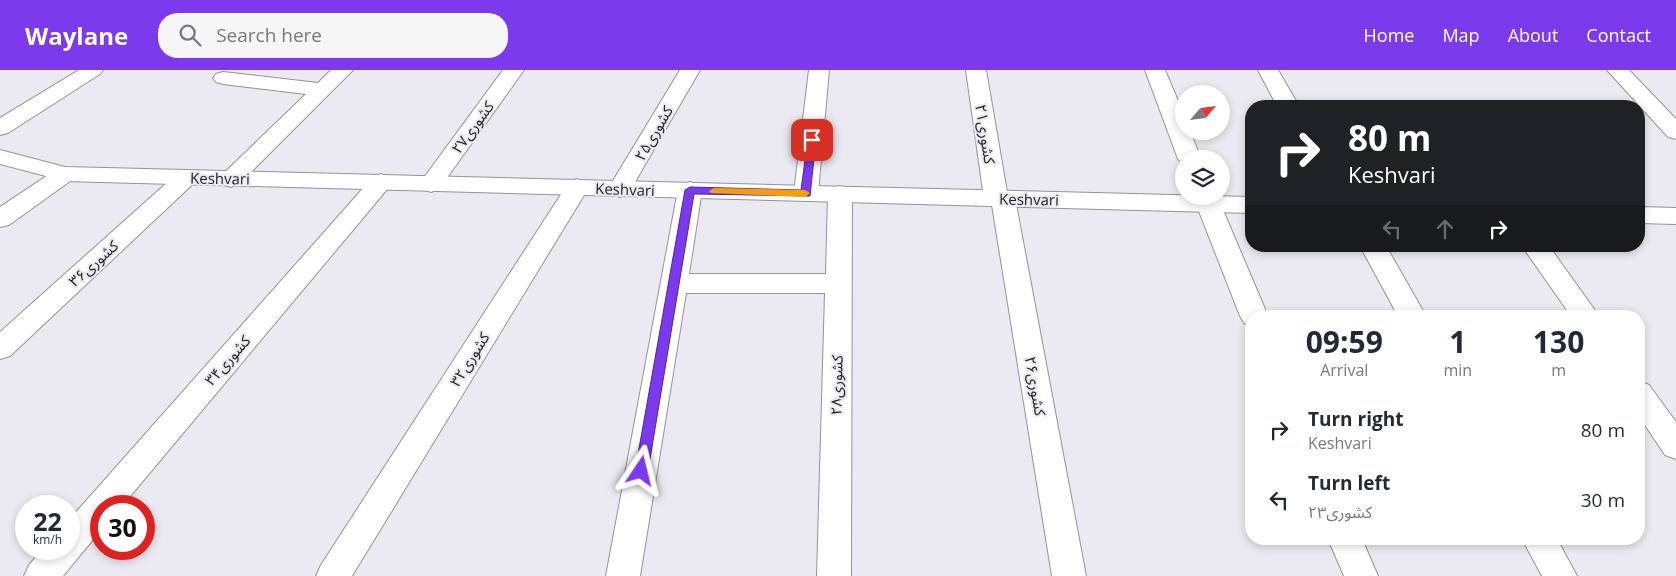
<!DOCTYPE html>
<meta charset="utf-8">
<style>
body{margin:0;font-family:"Open Sans","Noto Sans Arabic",sans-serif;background:#f6f6f7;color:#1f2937;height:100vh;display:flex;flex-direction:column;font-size:19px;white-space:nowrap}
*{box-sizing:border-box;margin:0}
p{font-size:16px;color:#747a83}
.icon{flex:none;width:28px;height:28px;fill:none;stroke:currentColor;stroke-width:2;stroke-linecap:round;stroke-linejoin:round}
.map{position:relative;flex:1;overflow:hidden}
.side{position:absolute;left:1245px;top:240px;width:400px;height:235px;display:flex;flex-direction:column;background:#fff;border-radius:20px;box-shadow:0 2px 8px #0003}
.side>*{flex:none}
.banner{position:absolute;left:1245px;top:30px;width:400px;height:152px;border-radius:20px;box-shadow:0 2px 8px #0003;background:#202124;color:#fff;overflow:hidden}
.needle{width:32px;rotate:62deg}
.fabs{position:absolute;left:1175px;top:15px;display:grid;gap:10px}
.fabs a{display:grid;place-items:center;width:55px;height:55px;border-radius:50%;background:#fff;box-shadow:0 2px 8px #0003;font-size:25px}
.speed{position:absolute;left:15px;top:425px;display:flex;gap:10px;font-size:25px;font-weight:700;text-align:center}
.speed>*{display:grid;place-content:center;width:65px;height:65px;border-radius:50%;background:#fff;box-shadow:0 2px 8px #0003;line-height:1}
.speed small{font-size:12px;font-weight:400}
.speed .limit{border:8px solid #d22;background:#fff;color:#111}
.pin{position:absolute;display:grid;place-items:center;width:42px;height:42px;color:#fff;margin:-21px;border-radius:10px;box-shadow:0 2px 8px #0006}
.me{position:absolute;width:55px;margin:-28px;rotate:10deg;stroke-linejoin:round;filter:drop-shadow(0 0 4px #0008)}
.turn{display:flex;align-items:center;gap:18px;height:105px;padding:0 20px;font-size:22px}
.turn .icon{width:65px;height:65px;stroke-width:2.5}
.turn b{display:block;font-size:35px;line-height:42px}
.lanes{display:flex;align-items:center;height:48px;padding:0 20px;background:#0003;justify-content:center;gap:25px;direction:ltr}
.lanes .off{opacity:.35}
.eta{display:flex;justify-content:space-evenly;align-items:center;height:85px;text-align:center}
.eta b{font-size:30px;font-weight:700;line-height:35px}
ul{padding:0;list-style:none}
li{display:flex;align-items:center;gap:15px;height:70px;padding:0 20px}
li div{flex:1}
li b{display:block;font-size:19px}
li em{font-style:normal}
header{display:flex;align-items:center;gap:30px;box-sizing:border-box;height:70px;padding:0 25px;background:#7c3aed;color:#fff}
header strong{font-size:24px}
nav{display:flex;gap:28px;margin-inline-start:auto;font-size:18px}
.search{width:350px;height:45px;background:#f6f6f7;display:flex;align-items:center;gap:12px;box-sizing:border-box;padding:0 18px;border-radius:20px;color:#747a83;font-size:19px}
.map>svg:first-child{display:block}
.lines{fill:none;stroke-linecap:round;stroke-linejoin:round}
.street-casing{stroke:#95939a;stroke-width:2}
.secondary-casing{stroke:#95939a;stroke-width:2}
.street{fill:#fff;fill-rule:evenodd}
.secondary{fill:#fff;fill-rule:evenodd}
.route{fill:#7c3aed;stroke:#51269a}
.slow{fill:#f59e0b}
.labels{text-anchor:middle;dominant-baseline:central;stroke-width:4;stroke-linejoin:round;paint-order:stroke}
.street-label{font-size:15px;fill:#1f1f22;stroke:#ebe9f1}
</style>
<header>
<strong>Waylane</strong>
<div class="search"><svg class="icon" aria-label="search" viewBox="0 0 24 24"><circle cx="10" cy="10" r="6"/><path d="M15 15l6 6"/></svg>Search here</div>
<nav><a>Home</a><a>Map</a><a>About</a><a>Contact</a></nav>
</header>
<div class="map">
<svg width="1676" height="506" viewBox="0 0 1676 506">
<rect width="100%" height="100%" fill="#ebe9f1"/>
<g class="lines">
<defs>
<g id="street">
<polygon points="79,0 103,0 100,4 8,63 0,65 0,48"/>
<polygon points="331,0 353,0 239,114 231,117 223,114 219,109 223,104 306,24 223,14 216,12 213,8 216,4 223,2 318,13"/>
<polygon points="503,0 524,0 439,119 431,122 423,119 419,114 423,109"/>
<polygon points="680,0 700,0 628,124 620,127 612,124 608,119"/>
<polygon points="809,0 829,0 818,123 814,128 806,131 798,128 794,123"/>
<polygon points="966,0 986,0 1007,122 1012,123 1015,129 1086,506 1052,506 992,135 987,134 984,128"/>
<polygon points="1145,0 1165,0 1184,45 1184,61 1190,61 1201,89 1184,89 1184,95 1178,89"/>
<polygon points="1258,0 1278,0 1299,36 1277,36"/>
<polygon points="1607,0 1629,0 1676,49 1676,69 1668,67"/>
<polygon points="65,97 73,99 77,104 73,109 9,155 0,157 0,137 57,99"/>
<polygon points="187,100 195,102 199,107 195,112 10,286 0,289 0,262 179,102"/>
<polygon points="381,104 389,107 393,112 389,117 122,436 101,436 101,460 63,506 24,506 29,495 43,479 69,479 69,450 373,107"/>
<polygon points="577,109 585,112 589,117 352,506 316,506 321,495 569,112"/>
<polygon points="690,112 698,115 702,120 689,204 826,204 828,124 832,118 840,116 848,118 852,124 851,506 817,506 825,223 686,223 640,506 606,506 678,120 682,115"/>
<polygon points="1193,126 1217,126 1268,246 1251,246 1251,255 1244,253 1240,246"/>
<polygon points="1360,176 1386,176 1426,246 1398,246"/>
<polygon points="1522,176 1549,176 1599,246 1571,246"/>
<polygon points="1639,311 1649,315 1676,352 1676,389 1665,385 1639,346"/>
<polygon points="1328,469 1362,469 1378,506 1344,506"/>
<polygon points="1522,469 1557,469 1577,506 1542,506"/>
</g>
<g id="secondary">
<polygon points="0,80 65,97 1251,127 1251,143 65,111 0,94"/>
<polygon points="1639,137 1676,138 1676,154 1639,153"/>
</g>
</defs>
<use href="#street" class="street-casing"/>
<use href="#secondary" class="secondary-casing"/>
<use href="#street" class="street"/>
<use href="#secondary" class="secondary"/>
</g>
<polygon class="route" points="808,68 812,68 816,70 810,126 694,124 648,401 646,405 641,406 637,405 635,401 685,120 690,117 801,120"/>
<polygon class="slow" points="714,118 805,120 810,123 805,127 711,123 709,121"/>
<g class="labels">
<g class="street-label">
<text transform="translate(472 57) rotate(-54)">کشوری۲۷</text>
<text transform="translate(653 63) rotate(-60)">کشوری۲۵</text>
<text transform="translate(986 64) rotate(81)">۲۱کشوری</text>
<text transform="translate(220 108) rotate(1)">Keshvari</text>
<text transform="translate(625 119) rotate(2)">Keshvari</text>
<text transform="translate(1029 129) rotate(1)">Keshvari</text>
<text transform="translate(93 193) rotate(-42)">کشوری۳۶</text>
<text transform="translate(469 289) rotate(-58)">کشوری۳۲</text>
<text transform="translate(227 290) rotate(-49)">کشوری۳۴</text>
<text transform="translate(836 315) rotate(-89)">کشوری۲۸</text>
<text transform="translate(1036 316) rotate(80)">کشوری۲۶</text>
</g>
</g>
</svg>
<div class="fabs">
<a><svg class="needle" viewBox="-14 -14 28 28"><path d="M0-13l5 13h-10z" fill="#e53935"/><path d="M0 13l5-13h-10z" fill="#747a83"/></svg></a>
<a><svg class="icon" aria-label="layers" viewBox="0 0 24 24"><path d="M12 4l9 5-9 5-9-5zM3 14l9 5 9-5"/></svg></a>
</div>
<div class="speed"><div>22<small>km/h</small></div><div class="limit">30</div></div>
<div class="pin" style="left:812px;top:70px;background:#d93025"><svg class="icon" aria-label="arrive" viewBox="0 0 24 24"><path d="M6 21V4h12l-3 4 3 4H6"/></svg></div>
<svg class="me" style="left:641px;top:401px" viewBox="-20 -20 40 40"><path d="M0-17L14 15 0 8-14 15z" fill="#7c3aed" stroke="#fff" stroke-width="4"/></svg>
<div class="banner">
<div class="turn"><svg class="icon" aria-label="right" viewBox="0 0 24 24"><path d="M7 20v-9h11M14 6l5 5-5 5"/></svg><div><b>80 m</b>Keshvari</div></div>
<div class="lanes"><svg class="icon off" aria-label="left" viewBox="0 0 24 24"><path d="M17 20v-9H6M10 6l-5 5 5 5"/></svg><svg class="icon off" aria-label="ahead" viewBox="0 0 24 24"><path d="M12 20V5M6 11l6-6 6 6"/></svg><svg class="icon" aria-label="right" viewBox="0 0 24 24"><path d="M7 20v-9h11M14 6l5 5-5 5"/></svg></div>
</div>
<section class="side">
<div class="eta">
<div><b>09:59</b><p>Arrival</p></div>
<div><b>1</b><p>min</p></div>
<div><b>130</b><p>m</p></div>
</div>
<ul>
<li><svg class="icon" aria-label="right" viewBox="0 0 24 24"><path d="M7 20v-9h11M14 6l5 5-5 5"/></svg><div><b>Turn right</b><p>Keshvari</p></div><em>80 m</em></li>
<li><svg class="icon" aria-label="left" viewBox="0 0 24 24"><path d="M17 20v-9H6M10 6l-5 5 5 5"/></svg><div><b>Turn left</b><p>کشوری۲۳</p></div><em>30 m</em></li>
</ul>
</section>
</div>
